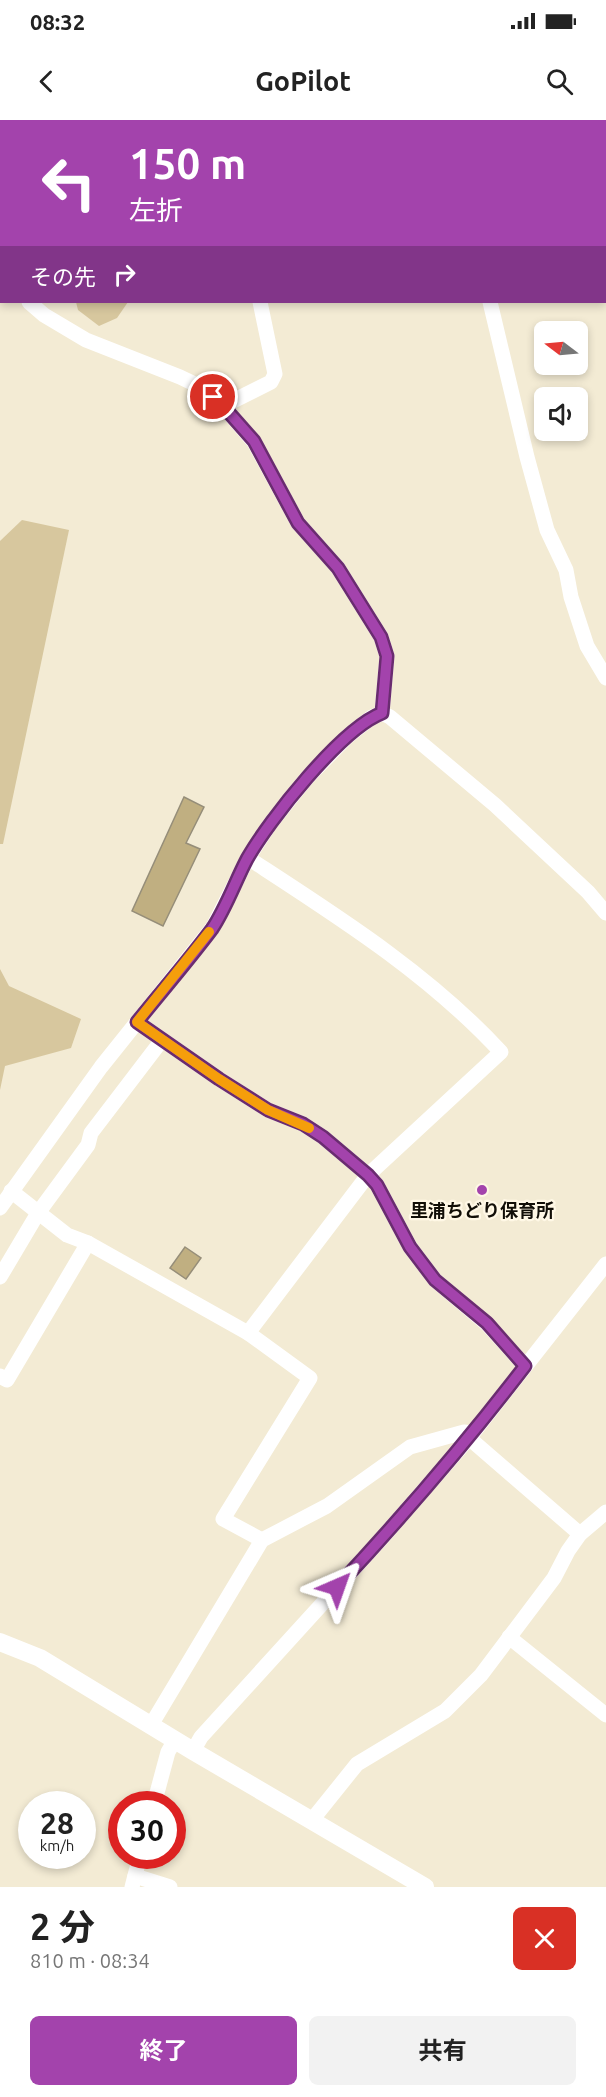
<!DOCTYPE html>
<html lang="ja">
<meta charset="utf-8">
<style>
body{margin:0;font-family:Ubuntu,"Noto Sans JP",sans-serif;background:#f2f2f2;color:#222;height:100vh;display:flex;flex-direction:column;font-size:22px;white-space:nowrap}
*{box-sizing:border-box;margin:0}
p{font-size:20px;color:#767676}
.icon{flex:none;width:33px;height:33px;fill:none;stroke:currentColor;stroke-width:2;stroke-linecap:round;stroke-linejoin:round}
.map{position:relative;height:1767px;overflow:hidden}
.details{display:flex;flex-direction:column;background:#fff;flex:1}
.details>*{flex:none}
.top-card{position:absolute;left:0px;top:0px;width:606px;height:183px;box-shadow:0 3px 9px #0003;background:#a343ac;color:#fff;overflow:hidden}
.needle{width:39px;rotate:286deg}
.buttons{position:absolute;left:534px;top:201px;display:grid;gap:12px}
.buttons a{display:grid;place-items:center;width:54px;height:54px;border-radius:9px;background:#fff;box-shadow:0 3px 9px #0003;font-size:30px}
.speed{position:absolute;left:18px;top:1671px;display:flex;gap:12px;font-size:30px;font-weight:700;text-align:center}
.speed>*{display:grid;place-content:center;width:78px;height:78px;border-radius:50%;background:#fff;box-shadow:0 3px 9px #0003;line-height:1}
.speed small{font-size:15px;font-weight:400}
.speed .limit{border:9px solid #d22;background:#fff;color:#111}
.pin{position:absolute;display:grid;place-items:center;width:51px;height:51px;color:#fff;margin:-26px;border:3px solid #fff;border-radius:50%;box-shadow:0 2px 6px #0007}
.me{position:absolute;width:66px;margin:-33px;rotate:43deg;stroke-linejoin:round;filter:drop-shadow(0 0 4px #0008)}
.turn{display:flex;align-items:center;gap:21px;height:126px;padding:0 30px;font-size:27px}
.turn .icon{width:78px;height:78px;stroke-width:2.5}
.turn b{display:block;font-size:42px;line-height:51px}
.then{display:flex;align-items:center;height:57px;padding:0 30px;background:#0003;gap:12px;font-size:22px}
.round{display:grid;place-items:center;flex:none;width:63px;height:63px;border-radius:9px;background:#f2f2f2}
.summary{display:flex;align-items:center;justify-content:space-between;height:102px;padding:0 30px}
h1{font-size:36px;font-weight:700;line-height:45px}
.primary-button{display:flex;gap:12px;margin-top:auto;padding:12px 30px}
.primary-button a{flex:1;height:69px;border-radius:9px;background:#a343ac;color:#fff;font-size:24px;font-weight:700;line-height:69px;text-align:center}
.primary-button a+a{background:#f2f2f2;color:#222}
.status{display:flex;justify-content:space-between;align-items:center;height:42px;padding:0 30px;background:#fff;direction:ltr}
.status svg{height:16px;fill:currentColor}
header{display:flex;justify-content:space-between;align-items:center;height:78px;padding:0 30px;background:#fff;font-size:27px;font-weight:700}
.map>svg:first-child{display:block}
.green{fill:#d7c79e}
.building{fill:#c0af81;stroke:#968e79;stroke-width:1.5}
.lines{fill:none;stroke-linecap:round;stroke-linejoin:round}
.minor{stroke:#fff;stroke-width:15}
.tertiary{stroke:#fff;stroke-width:18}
.route-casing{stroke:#6a2c70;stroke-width:15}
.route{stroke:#a343ac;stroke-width:10}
.slow{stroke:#f59e0b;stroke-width:10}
.poi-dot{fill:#a343ac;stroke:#fff8e6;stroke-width:2}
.labels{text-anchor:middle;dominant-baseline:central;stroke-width:4.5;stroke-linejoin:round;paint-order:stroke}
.poi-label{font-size:18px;font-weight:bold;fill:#110e07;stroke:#fff8e6}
</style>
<div class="status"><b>08:32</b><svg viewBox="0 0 49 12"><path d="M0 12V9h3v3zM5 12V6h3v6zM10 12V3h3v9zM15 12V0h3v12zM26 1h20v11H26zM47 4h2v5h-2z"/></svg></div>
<header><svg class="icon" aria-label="back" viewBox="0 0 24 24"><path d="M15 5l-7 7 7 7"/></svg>GoPilot<svg class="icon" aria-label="search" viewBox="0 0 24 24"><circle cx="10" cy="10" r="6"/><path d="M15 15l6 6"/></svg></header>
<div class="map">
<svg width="606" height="1767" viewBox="0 0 606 1767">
<rect width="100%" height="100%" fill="#f3ebd4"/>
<g class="green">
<polygon points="0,0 204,0 203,2 2,2 1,86 0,85"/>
<polygon points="76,182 128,182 117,198 99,206 78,190"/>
<polygon points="22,400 69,410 3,724 0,724 0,421"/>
<polygon points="0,849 9,866 81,899 71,928 5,946 0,970"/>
</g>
<g class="building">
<polygon points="184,677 204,687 186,723 200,729 163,806 132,791"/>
<polygon points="185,1127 201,1138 186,1159 170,1148"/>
</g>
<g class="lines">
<g class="minor">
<polyline points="416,0 417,2"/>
<polyline points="591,0 591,2"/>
<polyline points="604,46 606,50"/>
<polyline points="0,158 2,159"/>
<polyline points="29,182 44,195 86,220 180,257 203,268 223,286 254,322 298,403 338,448 381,517 387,536 382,593"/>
<polyline points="490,182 527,337 547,410 566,450 571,477 587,526 606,558"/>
<polyline points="223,286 271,262 275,254 260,182"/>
<path d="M248,738C337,796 428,853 501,932L368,1055L248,1213"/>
<polyline points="137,902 219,959 268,990 303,1004 323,1017 368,1055 377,1065 410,1127 435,1160 487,1204 525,1246"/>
<polyline points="11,1071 67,1115 88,1123 248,1213 310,1258 223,1399 262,1420"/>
<polyline points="0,1088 101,947 213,807 248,738 270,704 306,659 348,616 372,597 382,593 390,597 495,685 588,772 606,793"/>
<polyline points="0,1157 38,1093 88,1025 91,1013 162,920"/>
<polyline points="0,1256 7,1260 88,1123"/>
<polyline points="469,1318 580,1414"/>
<polyline points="509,1517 606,1595"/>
<polyline points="151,1605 262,1420 327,1386 410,1327 464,1312 473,1313"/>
<polyline points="193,1631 201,1617 383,1417 469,1318 606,1144"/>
<polyline points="154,1684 168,1632 175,1620"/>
<polyline points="312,1700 357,1644 445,1591 481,1555 554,1458 568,1431 580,1414 606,1392"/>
<polyline points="135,1756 170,1767"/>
<polyline points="132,1767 140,1736"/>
</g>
<polyline class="tertiary" points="0,1522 40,1538 193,1631 425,1767"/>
</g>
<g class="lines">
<defs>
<path id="route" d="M213,277L223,286L254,321L298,403L338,448L381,517L387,536L382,593C341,609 269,700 247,739C235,762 226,788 212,809C188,841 162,871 137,902L219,959L268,990L303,1004L323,1017L368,1055L377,1065L410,1127L435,1160L487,1203L525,1246C466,1323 403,1396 337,1467"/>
</defs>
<use href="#route" class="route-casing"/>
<use href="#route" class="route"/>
<polyline class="slow" points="209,812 137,902 219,959 268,990 309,1008"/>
</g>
<circle class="poi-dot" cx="482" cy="1070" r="6"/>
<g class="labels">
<g class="poi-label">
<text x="482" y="1090">里浦ちどり保育所</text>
</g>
</g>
</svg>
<div class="buttons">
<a><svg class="needle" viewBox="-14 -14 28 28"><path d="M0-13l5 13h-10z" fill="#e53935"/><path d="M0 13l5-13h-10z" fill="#767676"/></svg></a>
<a><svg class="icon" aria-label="sound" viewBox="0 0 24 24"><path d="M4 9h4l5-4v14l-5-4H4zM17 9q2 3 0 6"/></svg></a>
</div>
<div class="speed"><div>28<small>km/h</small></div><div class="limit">30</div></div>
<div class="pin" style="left:213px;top:277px;background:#d93025"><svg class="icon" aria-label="arrive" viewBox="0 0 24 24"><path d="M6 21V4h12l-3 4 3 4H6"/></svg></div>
<svg class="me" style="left:337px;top:1467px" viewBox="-20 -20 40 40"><path d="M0-17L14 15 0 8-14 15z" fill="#a343ac" stroke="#fff" stroke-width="4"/></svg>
<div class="top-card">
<div class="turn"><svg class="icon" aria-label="left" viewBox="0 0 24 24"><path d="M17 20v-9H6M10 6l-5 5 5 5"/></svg><div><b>150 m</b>左折</div></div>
<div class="then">その先<svg class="icon" aria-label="right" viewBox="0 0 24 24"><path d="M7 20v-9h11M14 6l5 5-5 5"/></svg></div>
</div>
</div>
<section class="details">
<div class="summary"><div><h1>2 分</h1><p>810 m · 08:34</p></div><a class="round" style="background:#d93025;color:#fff"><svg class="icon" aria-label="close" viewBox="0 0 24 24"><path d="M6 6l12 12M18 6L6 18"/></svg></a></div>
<div class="primary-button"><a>終了</a><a>共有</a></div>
</section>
